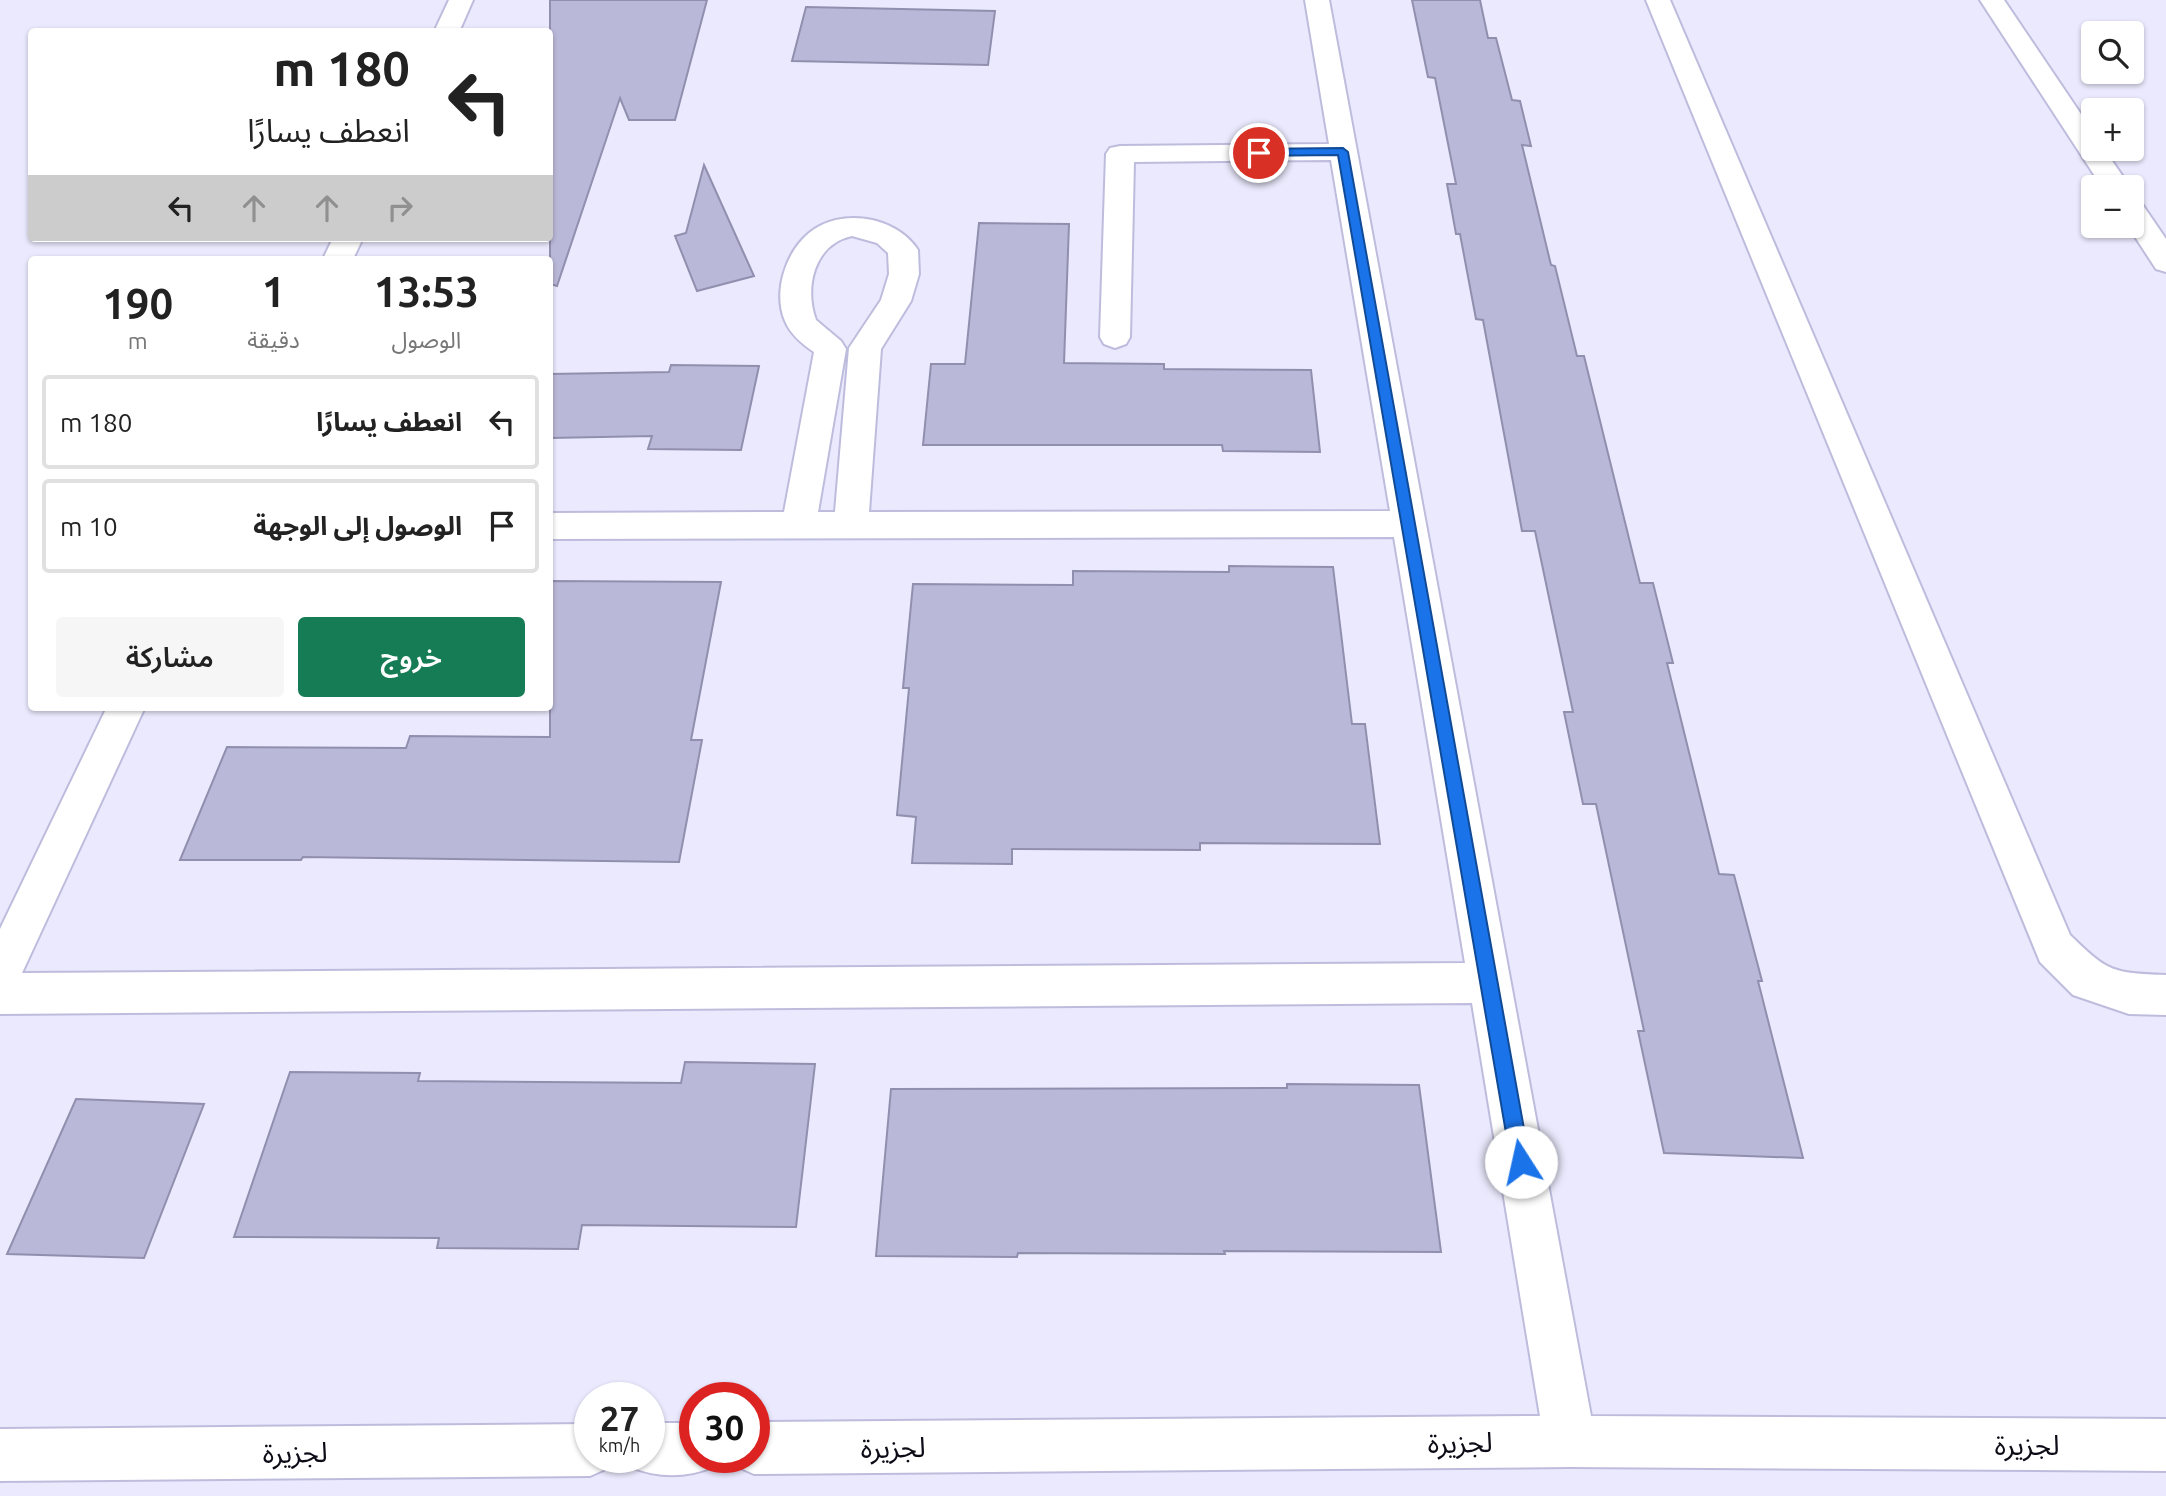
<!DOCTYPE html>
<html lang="ar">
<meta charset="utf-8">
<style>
body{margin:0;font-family:Ubuntu,"Noto Sans Arabic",sans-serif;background:#f6f6f6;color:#222;direction:rtl;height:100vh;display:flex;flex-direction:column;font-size:26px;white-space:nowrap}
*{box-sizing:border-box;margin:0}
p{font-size:23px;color:#767676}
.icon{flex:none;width:38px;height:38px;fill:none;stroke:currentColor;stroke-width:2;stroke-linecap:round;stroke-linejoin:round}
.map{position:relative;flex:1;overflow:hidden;direction:ltr}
.panel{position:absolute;left:28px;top:256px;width:525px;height:455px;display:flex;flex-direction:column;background:#fff;border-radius:7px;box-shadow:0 2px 5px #0004;direction:rtl}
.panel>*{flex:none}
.top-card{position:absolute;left:28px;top:28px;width:525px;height:214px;border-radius:7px;box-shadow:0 2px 5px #0004;direction:rtl;background:#fff;color:#222;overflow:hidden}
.controls{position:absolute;left:2081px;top:21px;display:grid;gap:14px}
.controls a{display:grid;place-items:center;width:63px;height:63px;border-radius:7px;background:#fff;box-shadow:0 2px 5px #0004;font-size:35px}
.speed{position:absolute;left:574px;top:1382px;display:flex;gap:14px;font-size:35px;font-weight:700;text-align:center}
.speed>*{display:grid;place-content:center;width:91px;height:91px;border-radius:50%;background:#fff;box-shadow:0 2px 5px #0004;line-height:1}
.speed small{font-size:18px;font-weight:400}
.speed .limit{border:10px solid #d22;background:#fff;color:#111}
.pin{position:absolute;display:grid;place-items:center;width:60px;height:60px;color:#fff;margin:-30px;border:4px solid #fff;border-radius:50%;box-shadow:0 2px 7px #0007}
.me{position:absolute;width:77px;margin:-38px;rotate:350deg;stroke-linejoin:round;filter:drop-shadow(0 0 5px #0008)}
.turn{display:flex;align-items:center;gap:24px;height:147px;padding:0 28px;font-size:32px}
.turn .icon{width:91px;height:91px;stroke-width:2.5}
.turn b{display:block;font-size:49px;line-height:60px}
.lanes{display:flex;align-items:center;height:66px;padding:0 28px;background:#0003;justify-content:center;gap:35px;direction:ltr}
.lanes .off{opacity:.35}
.eta{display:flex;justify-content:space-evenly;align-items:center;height:119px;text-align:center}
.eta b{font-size:42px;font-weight:600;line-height:49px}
.primary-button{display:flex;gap:14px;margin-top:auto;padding:14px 28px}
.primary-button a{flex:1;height:80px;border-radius:7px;background:#167c55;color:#fff;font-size:28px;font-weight:600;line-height:80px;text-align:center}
.primary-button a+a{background:#f6f6f6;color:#222}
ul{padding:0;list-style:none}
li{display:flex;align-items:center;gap:21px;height:94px;margin:0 14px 10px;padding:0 14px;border:4px solid #e0e0e0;border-radius:7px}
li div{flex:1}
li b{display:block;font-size:26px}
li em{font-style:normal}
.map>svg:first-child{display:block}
.building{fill:#bab8d8;stroke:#918fae;stroke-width:2}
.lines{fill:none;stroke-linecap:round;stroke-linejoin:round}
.street-casing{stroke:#bebcdd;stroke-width:4}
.street{fill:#fff;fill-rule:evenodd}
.route{fill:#1a73e8;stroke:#114b97;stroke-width:2}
.labels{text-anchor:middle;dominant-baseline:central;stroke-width:5;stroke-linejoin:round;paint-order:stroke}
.near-street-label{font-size:28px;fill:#0c0b16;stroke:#fff}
</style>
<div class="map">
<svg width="2166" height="1496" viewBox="0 0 2166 1496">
<rect width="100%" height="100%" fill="#eae9fd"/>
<g class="building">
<polygon points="550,0 707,0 675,120 629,120 620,98 557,286 550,284"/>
<polygon points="1412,0 1480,0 1488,38 1496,38 1512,100 1520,101 1531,146 1522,145 1551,265 1555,266 1577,356 1584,356 1640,583 1653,583 1673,663 1667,663 1719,874 1734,875 1762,981 1758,981 1803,1158 1664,1153 1638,1031 1644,1031 1596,804 1583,804 1564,712 1573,712 1535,531 1522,531 1483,320 1476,319 1460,234 1456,234 1447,184 1456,184 1435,78 1428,77"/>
<polygon points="806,7 995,11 988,65 792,61"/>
<polygon points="704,165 754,276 697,291 675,236 686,233"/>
<polygon points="979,223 1069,224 1064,363 1164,364 1164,369 1311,370 1320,452 1223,451 1222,445 923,445 931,364 965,364"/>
<polygon points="671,365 759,366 741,450 648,449 652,436 550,438 550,374 669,372"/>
<polygon points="1229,566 1333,567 1352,724 1365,724 1380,844 1200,843 1200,850 1012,849 1012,864 912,863 916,817 897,815 909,688 903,688 913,584 1073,585 1073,571 1229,572"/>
<polygon points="550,581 721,582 691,740 702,740 679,862 303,857 301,860 180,860 227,747 406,748 410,736 550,737"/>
<polygon points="685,1062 815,1064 796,1227 582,1225 578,1249 437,1248 439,1238 234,1237 290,1072 420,1073 418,1081 681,1083"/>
<polygon points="1287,1084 1419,1085 1441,1252 1224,1251 1225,1254 1018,1253 1017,1257 876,1256 891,1089 1287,1088"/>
<polygon points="76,1099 204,1104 144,1258 7,1254"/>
</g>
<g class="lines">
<defs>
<g id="street">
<polygon points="449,0 473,0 459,32 434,32"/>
<path d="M1305,0H1329L1591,1416L2166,1419V1471L1570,1467L754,1474L736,1466L732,1458H754V1422L1540,1416L1472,1003L0,1014V929L107,707H145L22,973L1465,963L1394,537L550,539V513L784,512L814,352C802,344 791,335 785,321C773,293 785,253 809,233C840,207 896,216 918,250L919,274L911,301L881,349L869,512L1390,511L1331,160L1134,162L1130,337L1126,344L1115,348L1104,344L1100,337L1106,154L1110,148L1120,146L1329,144ZM852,236L877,243L888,253L889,274L881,300L849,348L835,512H818L846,349L841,341L816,320C804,288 814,244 852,236Z"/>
<path d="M1646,0H1670L2070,935C2108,972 2112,973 2166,975V1015L2129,1014L2073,995L2040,962Z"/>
<polygon points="1980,0 2004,0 2093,132 2093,149 2104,149 2130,187 2102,187"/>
<polygon points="2132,201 2142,204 2166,239 2166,272 2156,269 2128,226 2132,226"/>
<polygon points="333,238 363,238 353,259 323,259"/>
<path d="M649,1423H695V1458H717L713,1467C687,1478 657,1478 631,1467L627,1458H649Z"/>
<polygon points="590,1424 590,1458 612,1458 608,1468 590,1476 0,1481 0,1429"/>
</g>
</defs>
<use href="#street" class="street-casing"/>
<use href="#street" class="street"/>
</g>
<polygon class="route" points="1343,148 1348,152 1530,1162 1527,1169 1521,1172 1514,1169 1511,1162 1338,155 1259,156 1254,153 1259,149"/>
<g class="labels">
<g class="near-street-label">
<text transform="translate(1460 1442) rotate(-1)">لجزيرة</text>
<text x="2027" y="1444">لجزيرة</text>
<text transform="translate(893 1447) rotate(-1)">لجزيرة</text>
<text transform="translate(295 1452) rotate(-1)">لجزيرة</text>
</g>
</g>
</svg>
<div class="controls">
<a><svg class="icon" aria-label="search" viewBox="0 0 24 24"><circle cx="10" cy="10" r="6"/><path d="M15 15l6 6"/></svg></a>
<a>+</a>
<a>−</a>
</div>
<div class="speed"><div>27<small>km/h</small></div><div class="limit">30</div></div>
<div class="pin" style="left:1259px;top:153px;background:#d93025"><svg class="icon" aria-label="arrive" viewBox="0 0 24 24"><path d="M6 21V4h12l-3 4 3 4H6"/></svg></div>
<svg class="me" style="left:1521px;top:1162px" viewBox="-20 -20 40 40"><circle r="19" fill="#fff"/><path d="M0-13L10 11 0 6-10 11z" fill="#1a73e8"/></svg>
<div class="top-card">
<div class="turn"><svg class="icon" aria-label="left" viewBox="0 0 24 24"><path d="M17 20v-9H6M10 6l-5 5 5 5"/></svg><div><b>180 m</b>انعطف يسارًا</div></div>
<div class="lanes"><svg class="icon" aria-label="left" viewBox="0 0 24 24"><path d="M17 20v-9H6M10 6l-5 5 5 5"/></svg><svg class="icon off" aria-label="ahead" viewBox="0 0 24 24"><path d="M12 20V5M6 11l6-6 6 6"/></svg><svg class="icon off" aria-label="ahead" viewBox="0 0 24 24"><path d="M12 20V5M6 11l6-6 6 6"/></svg><svg class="icon off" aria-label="right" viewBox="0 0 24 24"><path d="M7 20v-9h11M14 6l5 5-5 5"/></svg></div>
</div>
<section class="panel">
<div class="eta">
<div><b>13:53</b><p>الوصول</p></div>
<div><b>1</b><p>دقيقة</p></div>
<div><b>190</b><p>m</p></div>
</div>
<ul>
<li><svg class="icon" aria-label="left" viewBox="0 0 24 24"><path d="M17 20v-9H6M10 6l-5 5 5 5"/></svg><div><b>انعطف يسارًا</b></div><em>180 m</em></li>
<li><svg class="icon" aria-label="arrive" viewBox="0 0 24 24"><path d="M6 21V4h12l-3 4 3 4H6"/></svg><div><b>الوصول إلى الوجهة</b></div><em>10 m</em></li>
</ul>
<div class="primary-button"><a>خروج</a><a>مشاركة</a></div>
</section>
</div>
